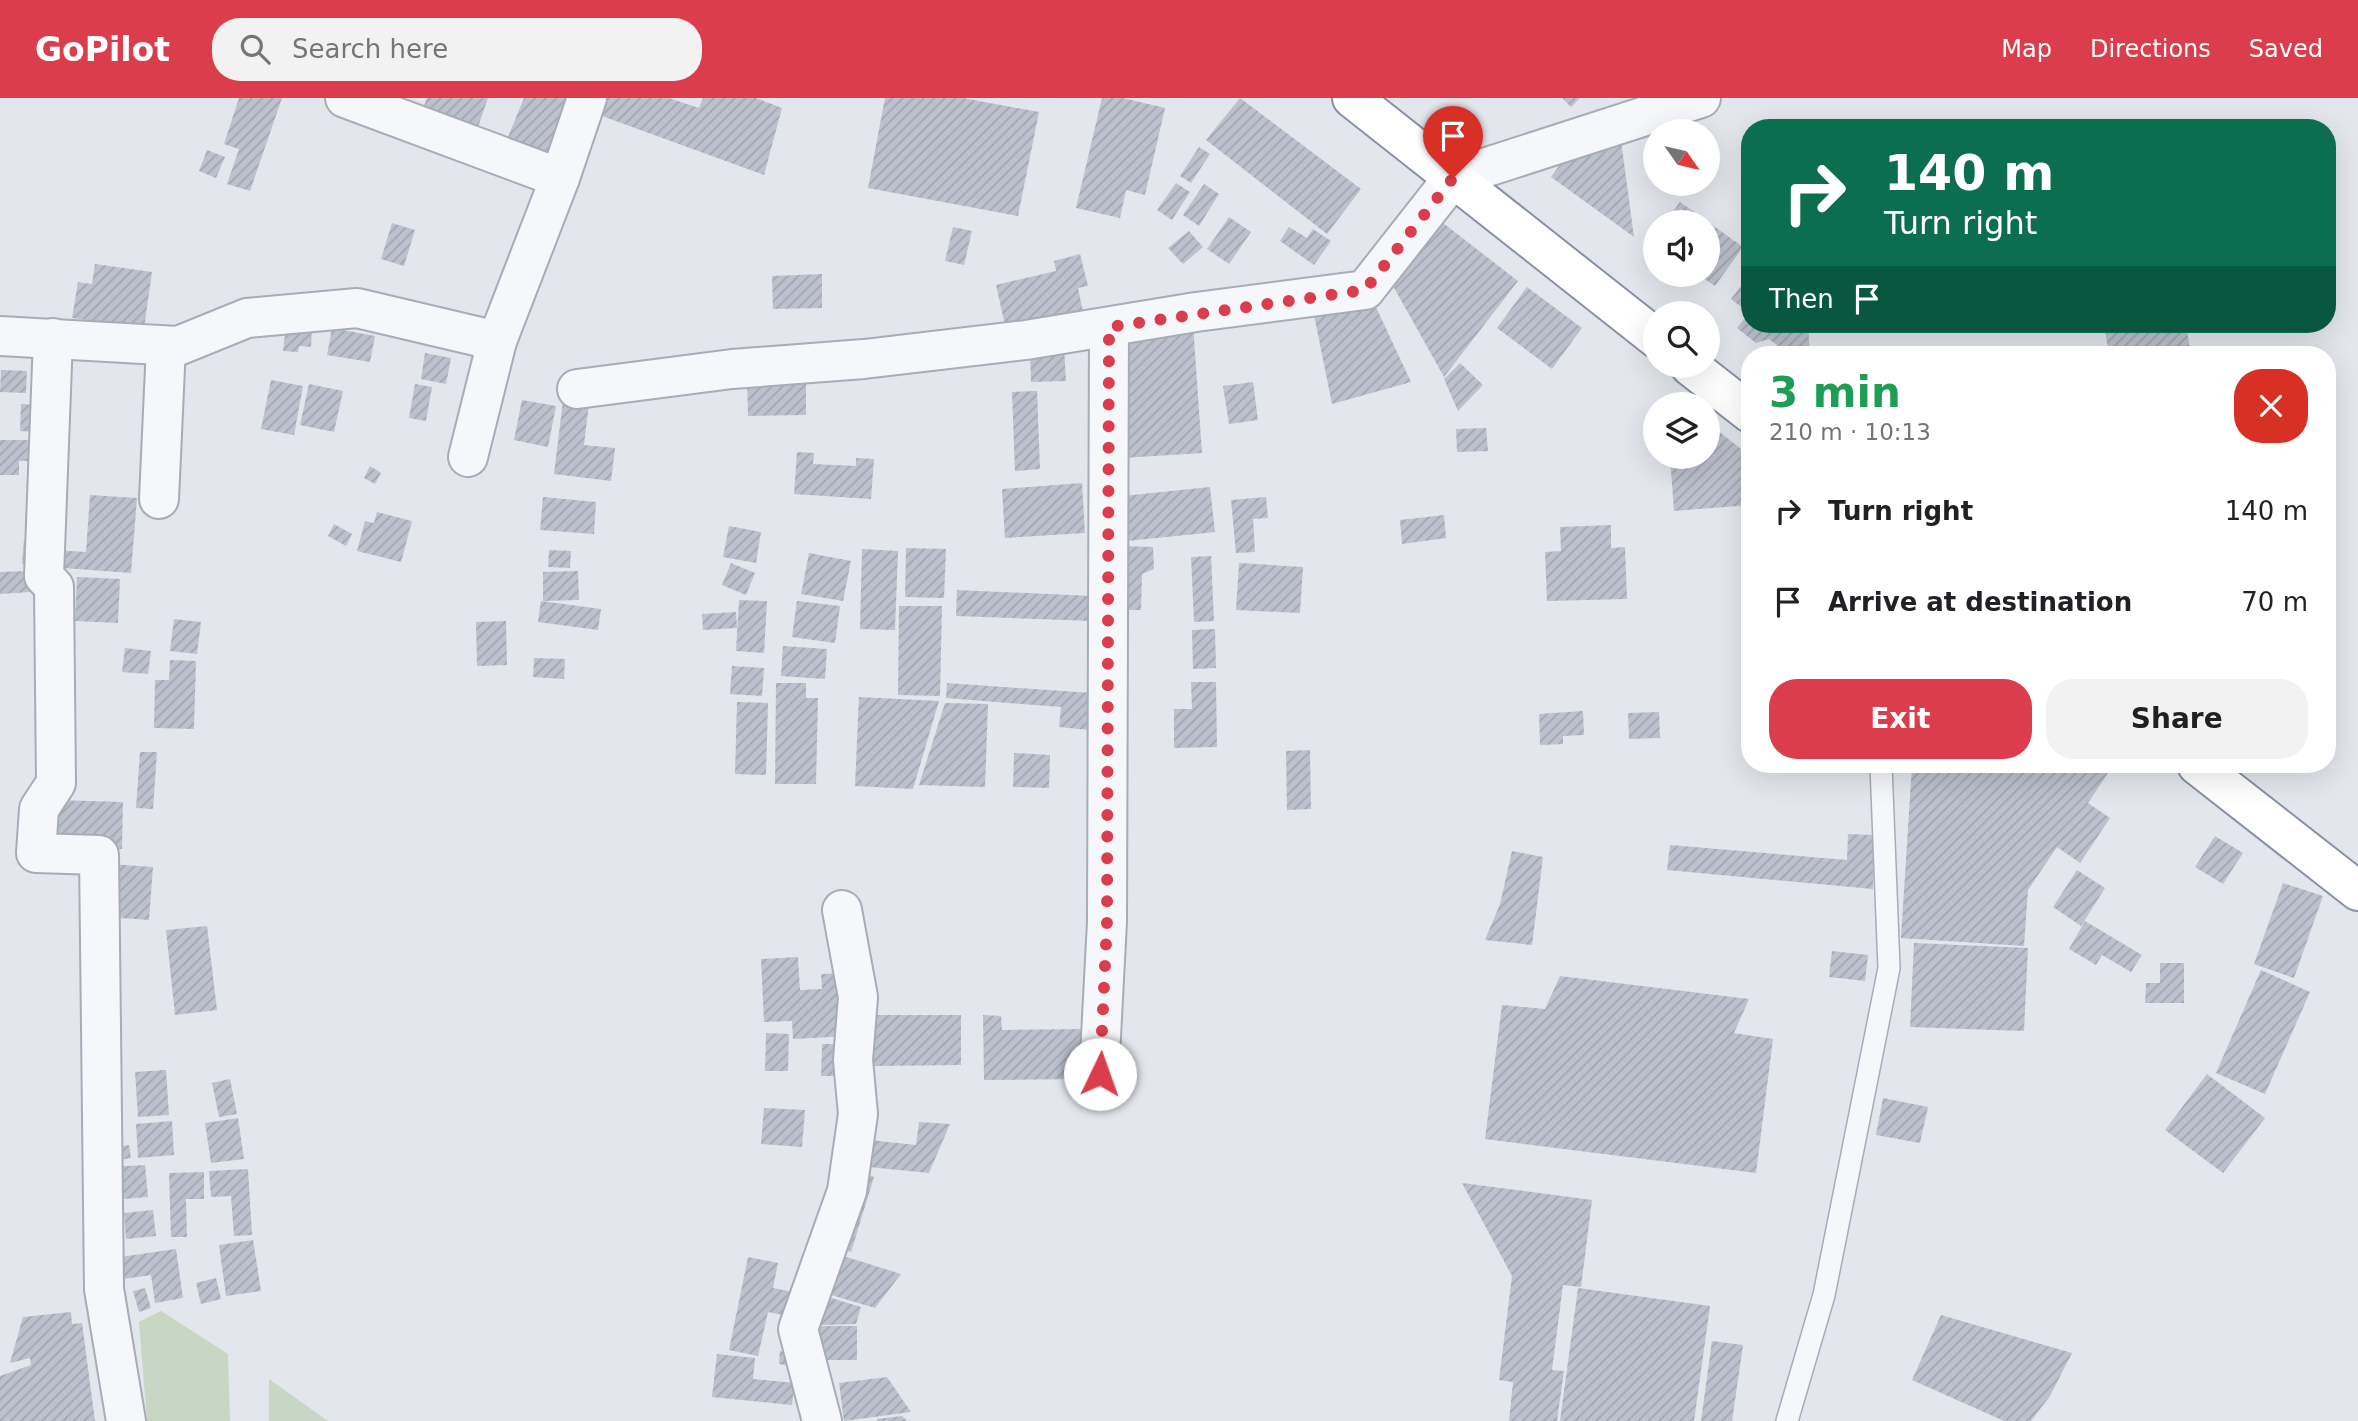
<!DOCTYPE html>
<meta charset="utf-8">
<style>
body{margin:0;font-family:"DejaVu Sans",sans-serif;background:#f2f2f2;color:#202124;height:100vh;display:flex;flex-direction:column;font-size:26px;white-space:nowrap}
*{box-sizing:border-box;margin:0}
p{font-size:23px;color:#757577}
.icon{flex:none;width:38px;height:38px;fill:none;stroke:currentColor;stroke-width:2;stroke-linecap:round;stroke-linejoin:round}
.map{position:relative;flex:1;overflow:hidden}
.drawer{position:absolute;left:1741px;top:248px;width:595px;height:427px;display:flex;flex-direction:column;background:#fff;border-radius:28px;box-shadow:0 7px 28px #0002}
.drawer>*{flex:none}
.banner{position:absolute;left:1741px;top:21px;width:595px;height:214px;border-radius:28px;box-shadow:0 7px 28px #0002;background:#0b6e4f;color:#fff;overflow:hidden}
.needle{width:46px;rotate:124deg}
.tools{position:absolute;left:1643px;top:21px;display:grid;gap:14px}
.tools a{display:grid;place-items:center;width:77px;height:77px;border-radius:50%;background:#fff;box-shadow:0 7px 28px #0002;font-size:35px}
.pin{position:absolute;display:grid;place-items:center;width:60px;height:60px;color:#fff;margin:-72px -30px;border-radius:50% 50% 50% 0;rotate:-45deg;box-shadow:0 0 7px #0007}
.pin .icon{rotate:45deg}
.me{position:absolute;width:77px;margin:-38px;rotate:3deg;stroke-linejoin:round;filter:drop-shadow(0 0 5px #0008)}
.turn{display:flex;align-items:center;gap:24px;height:147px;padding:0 28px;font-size:32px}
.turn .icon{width:91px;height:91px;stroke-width:2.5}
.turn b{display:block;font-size:49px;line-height:60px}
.then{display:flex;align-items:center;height:66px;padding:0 28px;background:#0003;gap:14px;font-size:26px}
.round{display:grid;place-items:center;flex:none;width:74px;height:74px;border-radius:28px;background:#f2f2f2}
.headline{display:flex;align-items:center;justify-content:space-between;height:119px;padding:0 28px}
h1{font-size:42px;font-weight:700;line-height:52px;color:#1e9e55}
.cta{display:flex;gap:14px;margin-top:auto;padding:14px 28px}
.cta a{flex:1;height:80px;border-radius:28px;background:#dc3d4c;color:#fff;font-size:28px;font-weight:700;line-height:80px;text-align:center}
.cta a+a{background:#f2f2f2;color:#202124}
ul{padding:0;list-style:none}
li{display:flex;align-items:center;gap:21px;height:91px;padding:0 28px}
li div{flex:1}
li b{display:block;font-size:26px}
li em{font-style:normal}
header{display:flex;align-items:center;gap:42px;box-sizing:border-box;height:98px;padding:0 35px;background:#dc3d4c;color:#fff}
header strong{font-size:33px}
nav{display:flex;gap:38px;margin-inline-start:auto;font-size:24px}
.search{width:490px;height:63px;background:#f2f2f2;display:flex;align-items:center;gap:18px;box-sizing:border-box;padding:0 24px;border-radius:28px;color:#757577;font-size:26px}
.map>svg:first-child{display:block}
.green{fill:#c7d7c3}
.building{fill:url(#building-hatch)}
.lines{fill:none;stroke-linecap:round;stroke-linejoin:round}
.lane-casing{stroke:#a7acb7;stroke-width:24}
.street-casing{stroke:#a7acb7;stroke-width:42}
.highway-casing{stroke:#8892a4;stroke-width:42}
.lane{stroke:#f6f7fa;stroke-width:21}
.street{stroke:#f6f7fa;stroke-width:38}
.highway{stroke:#fff;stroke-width:38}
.route{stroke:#dc3d4c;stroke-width:12;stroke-dasharray:0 21.6}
</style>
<header>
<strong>GoPilot</strong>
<div class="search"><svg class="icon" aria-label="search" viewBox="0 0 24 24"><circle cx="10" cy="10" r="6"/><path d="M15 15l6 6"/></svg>Search here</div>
<nav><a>Map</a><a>Directions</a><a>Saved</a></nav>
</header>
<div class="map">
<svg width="2358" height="1323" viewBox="0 0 2358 1323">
<defs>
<pattern id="building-hatch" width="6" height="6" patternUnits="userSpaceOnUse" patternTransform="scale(1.75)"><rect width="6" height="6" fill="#bcc1cd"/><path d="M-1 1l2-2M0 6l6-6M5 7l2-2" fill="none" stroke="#a2a6b1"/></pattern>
</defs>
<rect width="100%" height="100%" fill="#e3e6ec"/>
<g class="green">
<polygon points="161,1213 228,1256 230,1323 147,1323 139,1224"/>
<polygon points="269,1281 328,1323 269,1323"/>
</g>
<g class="building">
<polygon points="239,0 282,0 250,93 227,86 239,51 224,46"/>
<polygon points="427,0 488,0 478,29 423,10"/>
<polygon points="524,0 577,0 558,58 508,39"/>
<polygon points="596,0 669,0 699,10 703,0 756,0 782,10 764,77 591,14"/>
<polygon points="885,0 963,0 1039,14 1018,118 868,90"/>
<polygon points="1102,0 1123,0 1165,10 1145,97 1126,92 1120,120 1076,110"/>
<polygon points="1240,0 1361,91 1327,136 1206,42"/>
<polygon points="1562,0 1580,0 1571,9"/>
<polygon points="1620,35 1634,139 1551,79 1568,55"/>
<polygon points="1199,49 1210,56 1191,85 1180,78"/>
<polygon points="207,52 225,59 216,80 199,73"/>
<polygon points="1176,85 1190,94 1172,122 1157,112"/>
<polygon points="1204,86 1219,96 1199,128 1183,117"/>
<polygon points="1680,104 1708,124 1665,124"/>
<polygon points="1229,119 1251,134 1229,166 1207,151"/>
<polygon points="1708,124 1743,149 1715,188 1699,177 1708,177"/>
<polygon points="392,125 415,132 404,168 381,161"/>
<polygon points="1443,125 1518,183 1444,279 1393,188"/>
<polygon points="953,129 972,133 964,167 945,163"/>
<polygon points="1289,129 1307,140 1313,131 1331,143 1314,167 1280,143"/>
<polygon points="1189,133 1203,149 1183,166 1168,150"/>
<polygon points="1080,156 1088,188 1078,190 1084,218 1007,236 996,187 1056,173 1054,163"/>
<polygon points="95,166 152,174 144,230 72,220 78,184 92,186"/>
<polygon points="822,176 822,210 773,211 772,178"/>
<polygon points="1750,176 1750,226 1808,226 1810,257 1790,257 1769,241 1756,245 1737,230 1749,215 1731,201"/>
<polygon points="1527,189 1582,230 1552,271 1497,230"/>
<polygon points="1375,207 1411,284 1332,306 1314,217"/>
<polygon points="1193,226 1202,355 1123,360 1115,232"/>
<polygon points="2104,226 2186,226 2191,257 2109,257"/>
<polygon points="286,228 312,230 311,249 299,248 298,254 283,253"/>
<polygon points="332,230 375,238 370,264 327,257"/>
<polygon points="1064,250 1066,283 1031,284 1030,252"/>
<polygon points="1929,252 1930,257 1899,257 1899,255"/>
<polygon points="425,255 451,260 446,286 421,281"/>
<polygon points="1460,265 1483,287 1458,313 1444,281"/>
<polygon points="1,272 27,273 26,295 0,294"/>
<polygon points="806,277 806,317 748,318 747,278"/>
<polygon points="271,282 303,288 294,337 261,331"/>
<polygon points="1253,284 1258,322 1229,326 1223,288"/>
<polygon points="309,286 343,293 334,334 300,327"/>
<polygon points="415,286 432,289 426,323 409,320"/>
<polygon points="1037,293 1040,371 1015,373 1012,294"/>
<polygon points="564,294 590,297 584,347 615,350 611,383 554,376"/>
<polygon points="522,302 556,308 548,349 514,342"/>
<polygon points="21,306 37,307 35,334 20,333"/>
<polygon points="1708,325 1750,358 1750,407 1674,413 1670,359 1708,359"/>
<polygon points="1486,330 1488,353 1457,354 1456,331"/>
<polygon points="0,342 31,342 31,363 19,363 19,377 0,377"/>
<polygon points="797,354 814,355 813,366 856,368 856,360 874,361 871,401 794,396"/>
<polygon points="370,368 381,375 375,386 364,380"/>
<polygon points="1082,385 1085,435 1005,440 1002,391"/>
<polygon points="1210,389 1215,434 1127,443 1123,398"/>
<polygon points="90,397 137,400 131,475 50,469 52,452 86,454"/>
<polygon points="543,399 596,404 594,436 540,432"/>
<polygon points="1266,399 1268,420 1253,421 1255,454 1236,455 1231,402"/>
<polygon points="377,414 412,423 401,464 357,453 365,423 374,425"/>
<polygon points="1444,417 1446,440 1402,446 1400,422"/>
<polygon points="334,426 352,436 346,448 328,438"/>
<polygon points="1611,427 1611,450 1625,449 1627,501 1547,503 1545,454 1561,453 1560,429"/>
<polygon points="729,428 761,434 756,465 723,459"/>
<polygon points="24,441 36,442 33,467 22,466"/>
<polygon points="1123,448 1153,449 1154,471 1142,476 1141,512 1122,512"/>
<polygon points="906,450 946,451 944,500 905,499"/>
<polygon points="862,451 898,453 895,532 860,531"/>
<polygon points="549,452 571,453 570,470 548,469"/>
<polygon points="809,455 851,463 843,503 801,496"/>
<polygon points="1211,458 1214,523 1194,524 1191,459"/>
<polygon points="731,465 755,475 746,497 722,487"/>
<polygon points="1239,465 1303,469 1300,515 1236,512"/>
<polygon points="29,473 30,494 0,496 0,474"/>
<polygon points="578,473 579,502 543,503 543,474"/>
<polygon points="77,479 120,481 118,525 75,523"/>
<polygon points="957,492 1093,498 1092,523 956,518"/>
<polygon points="739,502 767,503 764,555 736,553"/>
<polygon points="541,503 601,511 598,532 538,524"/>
<polygon points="797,503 840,508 835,545 792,539"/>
<polygon points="899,508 942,508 940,598 898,597"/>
<polygon points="736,514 737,530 703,532 702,516"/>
<polygon points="174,521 201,524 197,556 170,553"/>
<polygon points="506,523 507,567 477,568 476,524"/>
<polygon points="1215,531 1216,570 1193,571 1192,532"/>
<polygon points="783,548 827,551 825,581 781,578"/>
<polygon points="125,550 151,553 148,576 122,574"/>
<polygon points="534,560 565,561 564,581 533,579"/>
<polygon points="170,562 196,563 194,631 154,630 155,582 169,582"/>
<polygon points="732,568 764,570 762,598 730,596"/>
<polygon points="1191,584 1216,584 1217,649 1174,650 1174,611 1192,611"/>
<polygon points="776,585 806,585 806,600 818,600 816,686 775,686"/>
<polygon points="947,585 1092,595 1089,632 1059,629 1061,609 946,600"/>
<polygon points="859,599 939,603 913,691 855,688"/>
<polygon points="737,604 768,605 766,677 735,676"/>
<polygon points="945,605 988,606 985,689 919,687"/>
<polygon points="1583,613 1584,637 1563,638 1563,646 1540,647 1539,616"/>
<polygon points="1659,614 1660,640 1629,641 1628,615"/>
<polygon points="1310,652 1311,711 1287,712 1286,653"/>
<polygon points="140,654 157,654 153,711 136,710"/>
<polygon points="1014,655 1050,657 1049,690 1013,689"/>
<polygon points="1912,667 2096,667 2108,675 2088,705 2110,720 2080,765 2057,749 2028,792 2024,848 1901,840"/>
<polygon points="56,702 123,704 122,751 41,748"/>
<polygon points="1848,736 1874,737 1873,791 1667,772 1670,747 1847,762"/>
<polygon points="2215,738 2243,755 2223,786 2195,769"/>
<polygon points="1512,753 1543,759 1532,847 1485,842 1500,806"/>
<polygon points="110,766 153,769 149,822 106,819"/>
<polygon points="2077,772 2105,790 2081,828 2053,809"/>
<polygon points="2283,785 2323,798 2294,880 2254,866"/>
<polygon points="2085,823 2142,857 2131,874 2102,857 2096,867 2069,851"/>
<polygon points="207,828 217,912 175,917 166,832"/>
<polygon points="1914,845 2028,850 2024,933 1910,929"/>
<polygon points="1832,853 1868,857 1865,883 1829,879"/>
<polygon points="798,859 800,892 822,891 821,876 846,875 849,938 793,941 792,923 764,924 761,861"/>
<polygon points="2160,865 2184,865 2184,905 2145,905 2146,885 2160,885"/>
<polygon points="2261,872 2310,894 2265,996 2216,975"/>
<polygon points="1560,878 1749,901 1734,935 1773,941 1756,1075 1485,1041 1502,907 1545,911"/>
<polygon points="874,917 961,917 961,967 874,968"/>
<polygon points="983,917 1001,918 1002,932 1082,931 1083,981 984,982"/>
<polygon points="766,935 789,936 788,973 765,973"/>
<polygon points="822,946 849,946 848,978 821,978"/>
<polygon points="166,972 169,1017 138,1019 135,974"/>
<polygon points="2207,976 2265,1020 2223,1075 2165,1032"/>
<polygon points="230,981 237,1016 219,1019 212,985"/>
<polygon points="1883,1000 1928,1009 1920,1045 1876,1037"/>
<polygon points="764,1010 805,1012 802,1049 761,1046"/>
<polygon points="238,1020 244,1061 211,1065 205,1025"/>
<polygon points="172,1023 174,1057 138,1060 136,1026"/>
<polygon points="919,1024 950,1026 929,1075 859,1068 861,1041 916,1047"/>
<polygon points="129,1047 131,1060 114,1063 111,1050"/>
<polygon points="145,1067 148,1099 111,1102 109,1069"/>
<polygon points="248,1071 252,1137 234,1138 231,1098 211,1099 209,1073"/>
<polygon points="857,1073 874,1079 851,1154 834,1148"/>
<polygon points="204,1074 204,1101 186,1101 187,1139 171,1139 169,1075"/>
<polygon points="1462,1085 1592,1102 1581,1189 1563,1187 1552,1272 1564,1273 1557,1323 1509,1323 1513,1284 1499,1282 1512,1178"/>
<polygon points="153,1112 156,1138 126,1141 124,1115"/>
<polygon points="253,1142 261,1193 226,1198 219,1147"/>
<polygon points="176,1151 183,1200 155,1205 151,1177 123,1181 120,1159"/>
<polygon points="840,1157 901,1176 875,1210 828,1196"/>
<polygon points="748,1159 778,1165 773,1190 798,1195 793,1219 768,1214 758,1258 729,1252"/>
<polygon points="216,1180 221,1201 201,1206 196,1185"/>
<polygon points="145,1190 151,1210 139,1214 133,1193"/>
<polygon points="1578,1190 1710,1208 1694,1323 1560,1323"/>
<polygon points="828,1199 861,1209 856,1226 821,1227"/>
<polygon points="71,1214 72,1226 82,1225 95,1323 0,1323 0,1278 31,1267 30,1260 10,1265 23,1219"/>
<polygon points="1941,1217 2072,1255 2050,1298 2031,1323 2004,1323 1912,1282"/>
<polygon points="812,1228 857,1228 857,1262 811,1262"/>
<polygon points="1712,1243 1743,1247 1732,1323 1701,1323"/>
<polygon points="780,1253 792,1255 790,1268 779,1266"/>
<polygon points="717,1256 755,1260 753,1281 795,1285 792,1307 712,1299"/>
<polygon points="887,1279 911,1314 844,1323 839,1285"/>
<polygon points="902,1318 907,1323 877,1323 877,1321"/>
</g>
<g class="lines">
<defs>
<polyline id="lane" points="1787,1323 1824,1197 1889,870 1881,667"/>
<g id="street">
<polyline points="345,0 560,80"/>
<polyline points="0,238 178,248 247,220 357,210 497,243 468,359"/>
<polyline points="53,240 44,478 54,489 56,685 39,711 36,755 99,757 104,1191 126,1323"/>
<polyline points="497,243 560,80 587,0"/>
<polyline points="577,291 732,271 864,261 1026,242 1196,214 1365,192 1453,80 1701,0"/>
<polyline points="159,401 166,248"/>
<polyline points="1099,976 1107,824 1109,229"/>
<polyline points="822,1323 798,1231 847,1093 858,1016 853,962 858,899 842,812"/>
</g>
<g id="highway">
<polyline points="1352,0 1656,240"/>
<polyline points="1690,268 1750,315"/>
<polyline points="2197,667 2358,793"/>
</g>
</defs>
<use href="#lane" class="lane-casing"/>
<use href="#street" class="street-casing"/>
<use href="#highway" class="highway-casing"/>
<use href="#lane" class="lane"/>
<use href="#street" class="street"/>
<use href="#highway" class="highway"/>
</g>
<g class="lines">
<polyline class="route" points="1100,976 1107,824 1109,229 1365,192 1453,80"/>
</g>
</svg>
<div class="tools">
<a><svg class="needle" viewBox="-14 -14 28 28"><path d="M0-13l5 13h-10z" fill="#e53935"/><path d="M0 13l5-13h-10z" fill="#757577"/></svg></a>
<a><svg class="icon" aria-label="sound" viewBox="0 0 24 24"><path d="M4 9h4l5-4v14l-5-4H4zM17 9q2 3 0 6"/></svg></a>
<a><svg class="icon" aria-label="search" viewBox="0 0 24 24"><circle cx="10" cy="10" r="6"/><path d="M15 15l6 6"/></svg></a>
<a><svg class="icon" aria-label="layers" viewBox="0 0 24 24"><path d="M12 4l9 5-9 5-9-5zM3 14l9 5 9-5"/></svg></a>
</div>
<div class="pin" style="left:1453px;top:80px;background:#d93025"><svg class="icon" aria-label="arrive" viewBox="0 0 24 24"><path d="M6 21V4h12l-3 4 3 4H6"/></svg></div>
<svg class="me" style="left:1100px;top:976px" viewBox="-20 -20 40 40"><circle r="19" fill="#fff"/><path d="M0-13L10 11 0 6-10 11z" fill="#dc3d4c"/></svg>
<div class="banner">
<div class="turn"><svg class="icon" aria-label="right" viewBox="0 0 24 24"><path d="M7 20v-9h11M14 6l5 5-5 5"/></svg><div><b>140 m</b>Turn right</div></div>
<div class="then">Then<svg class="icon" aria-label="arrive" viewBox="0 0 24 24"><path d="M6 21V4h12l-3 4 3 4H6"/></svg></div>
</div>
<section class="drawer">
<div class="headline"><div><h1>3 min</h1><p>210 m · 10:13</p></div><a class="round" style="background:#d93025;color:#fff"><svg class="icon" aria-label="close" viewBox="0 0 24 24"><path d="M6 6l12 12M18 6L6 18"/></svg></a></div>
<ul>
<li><svg class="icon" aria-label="right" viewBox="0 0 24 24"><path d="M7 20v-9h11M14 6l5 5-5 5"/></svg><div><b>Turn right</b></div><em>140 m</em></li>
<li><svg class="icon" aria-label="arrive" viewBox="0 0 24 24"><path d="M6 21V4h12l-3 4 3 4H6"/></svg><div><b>Arrive at destination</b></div><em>70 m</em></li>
</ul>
<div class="cta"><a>Exit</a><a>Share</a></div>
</section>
</div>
